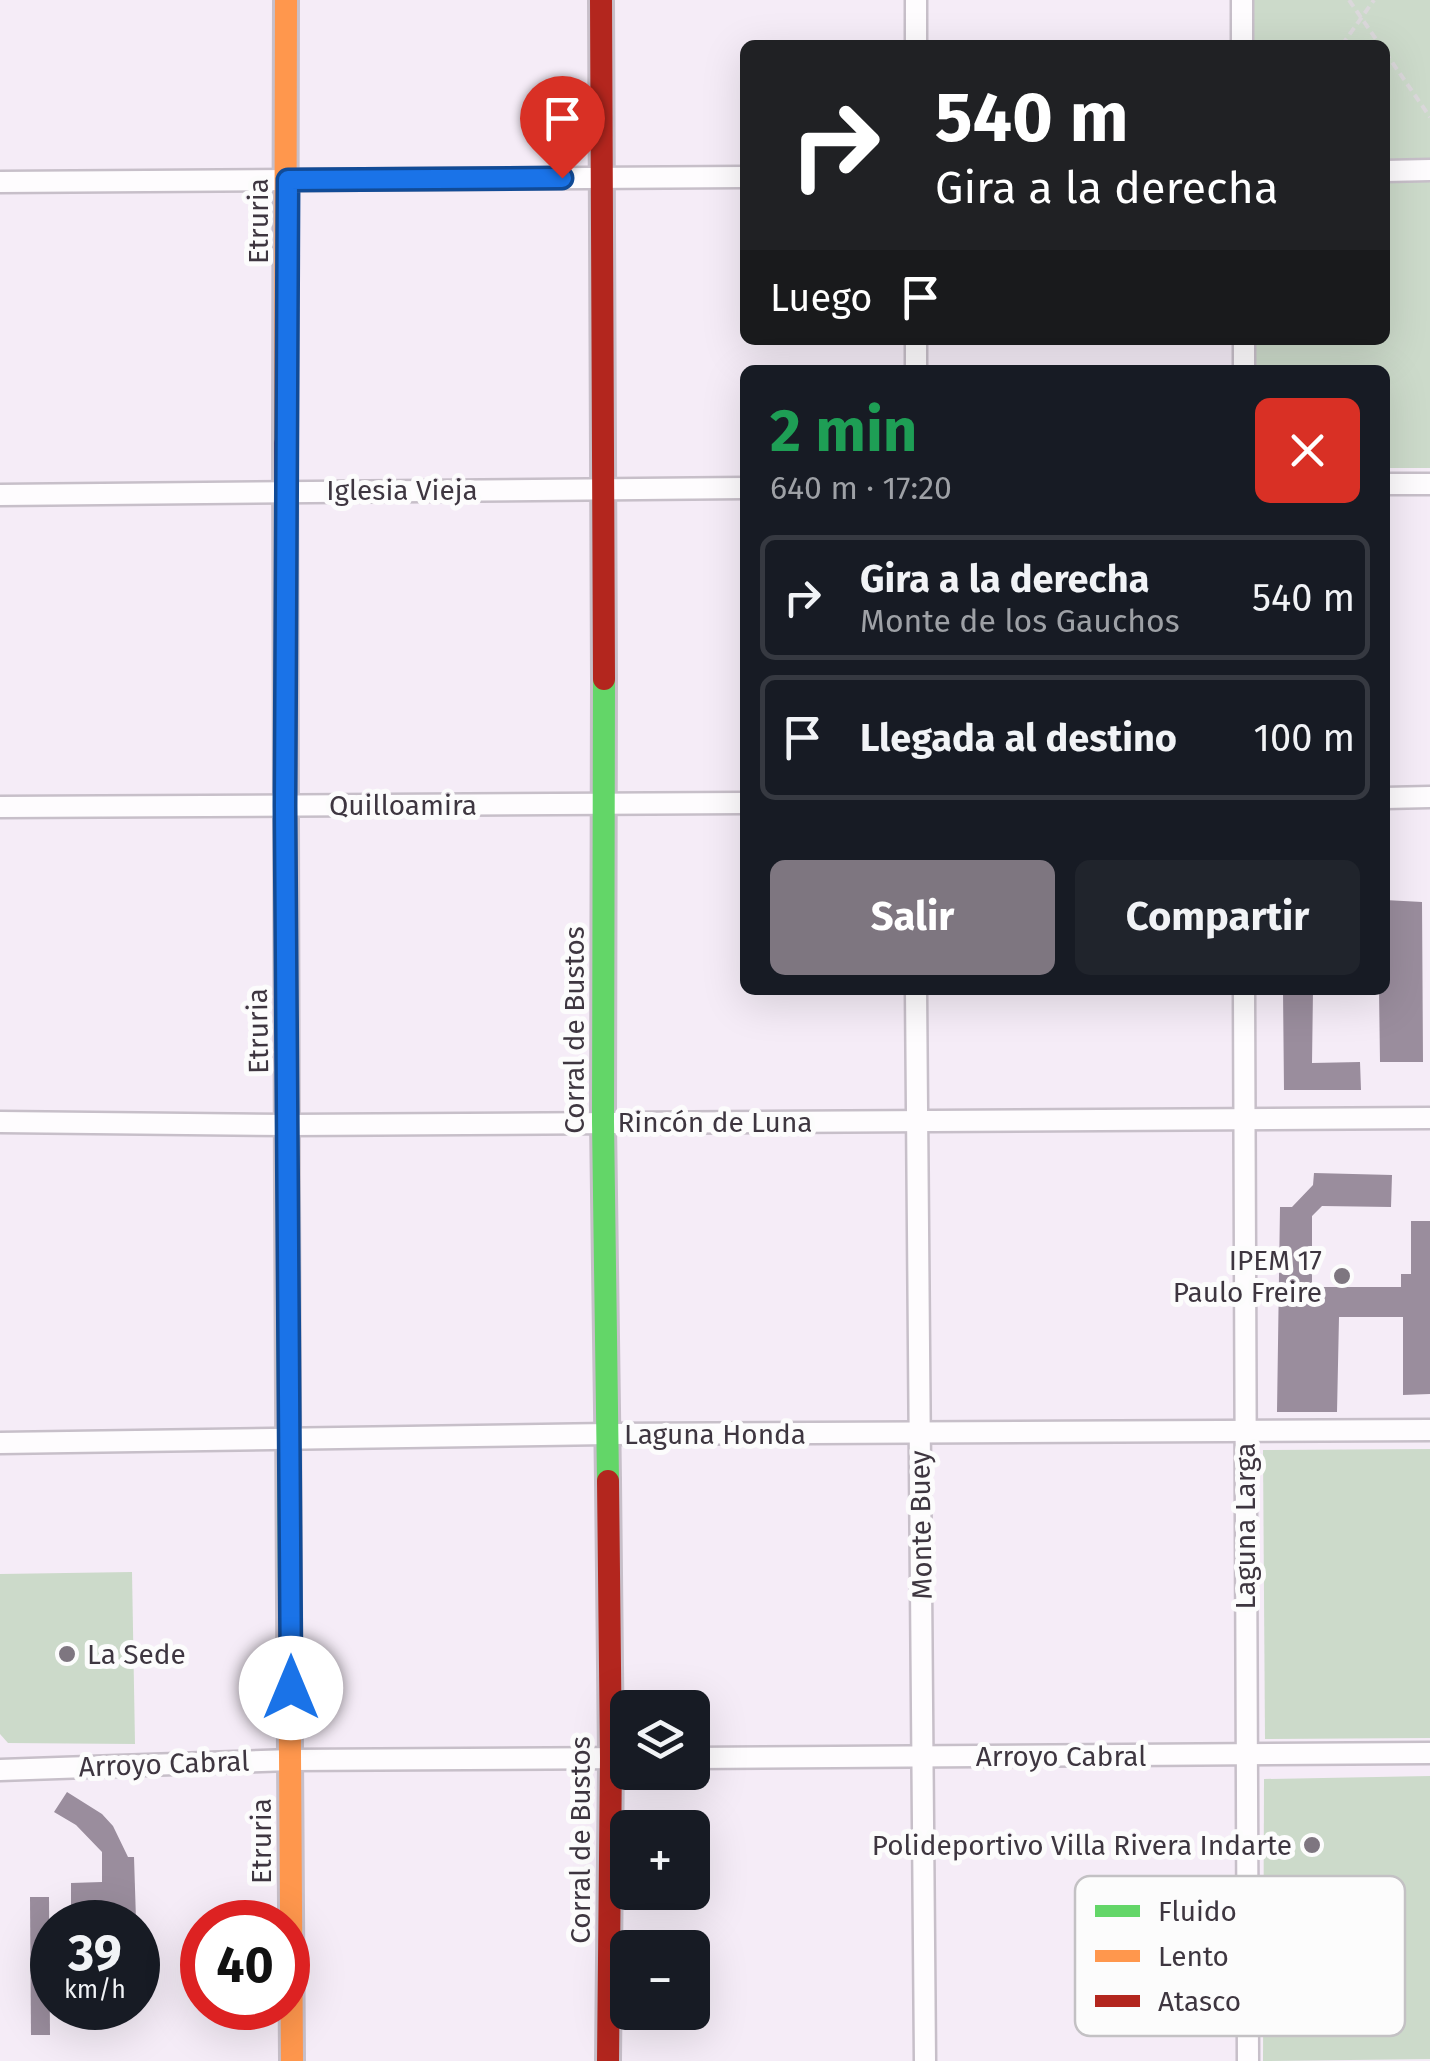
<!DOCTYPE html>
<html lang="es">
<meta charset="utf-8">
<style>
body{margin:0;font-family:"Fira Sans",sans-serif;background:#20242c;color:#f1f3f6;height:100vh;display:flex;flex-direction:column;font-size:38px;white-space:nowrap}
*{box-sizing:border-box;margin:0}
p{font-size:32px;color:#9ea1a6}
.icon{flex:none;width:55px;height:55px;fill:none;stroke:currentColor;stroke-width:2;stroke-linecap:round;stroke-linejoin:round}
.map{position:relative;flex:1;overflow:hidden}
.side{position:absolute;left:740px;top:365px;width:650px;height:630px;display:flex;flex-direction:column;background:#171b24;border-radius:15px;box-shadow:0 10px 40px #0002}
.side>*{flex:none}
.hud{position:absolute;left:740px;top:40px;width:650px;height:305px;border-radius:15px;box-shadow:0 10px 40px #0002;background:#202124;color:#fff;overflow:hidden}
.tools{position:absolute;left:610px;top:1690px;display:grid;gap:20px}
.tools a{display:grid;place-items:center;width:100px;height:100px;border-radius:15px;background:#171b24;box-shadow:0 10px 40px #0002;font-size:50px}
.speed{position:absolute;left:30px;top:1900px;display:flex;gap:20px;font-size:50px;font-weight:700;text-align:center}
.speed>*{display:grid;place-content:center;width:130px;height:130px;border-radius:50%;background:#171b24;box-shadow:0 10px 40px #0002;line-height:1}
.speed small{font-size:25px;font-weight:400}
.speed .limit{border:15px solid #d22;background:#fff;color:#111}
.pin{position:absolute;display:grid;place-items:center;width:85px;height:85px;color:#fff;margin:-102px -42px;border-radius:50% 50% 50% 0;rotate:-45deg;box-shadow:0 0 10px #0007}
.pin .icon{rotate:45deg}
.me{position:absolute;width:110px;margin:-55px;rotate:0deg;stroke-linejoin:round;filter:drop-shadow(0 0 8px #0008)}
.turn{display:flex;align-items:center;gap:35px;height:210px;padding:0 30px;font-size:45px}
.turn .icon{width:130px;height:130px;stroke-width:2.5}
.turn b{display:block;font-size:70px;line-height:85px}
.then{display:flex;align-items:center;height:95px;padding:0 30px;background:#0003;gap:20px;font-size:38px}
.round{display:grid;place-items:center;flex:none;width:105px;height:105px;border-radius:15px;background:#20242c}
.headline{display:flex;align-items:center;justify-content:space-between;height:170px;padding:0 30px}
h1{font-size:60px;font-weight:700;line-height:75px;color:#1e9e55}
.primary-button{display:flex;gap:20px;margin-top:auto;padding:20px 30px}
.primary-button a{flex:1;height:115px;border-radius:15px;background:#7e7680;color:#fff;font-size:40px;font-weight:700;line-height:115px;text-align:center}
.primary-button a+a{background:#20242c;color:#f1f3f6}
ul{padding:0;list-style:none}
li{display:flex;align-items:center;gap:30px;height:125px;margin:0 20px 15px;padding:0 10px;border:5px solid #363941;border-radius:15px}
li div{flex:1}
li b{display:block;font-size:38px}
li em{font-style:normal}
.map>svg:first-child{display:block}
.green{fill:#ccdaca}
.building{fill:#9a8d9d}
.lines{fill:none;stroke-linecap:round;stroke-linejoin:round}
.street-casing{stroke:#c7bfc9;stroke-width:25}
.fast-casing{stroke:#c7bfc9;stroke-width:28}
.slow-casing{stroke:#c7bfc9;stroke-width:28}
.jam-casing{stroke:#c7bfc9;stroke-width:28}
.path{stroke:#dbd8db;stroke-width:4;stroke-dasharray:8 5;stroke-linecap:butt}
.street{stroke:#fefcfe;stroke-width:20}
.fast{stroke:#63d668;stroke-width:22}
.slow{stroke:#ff974d;stroke-width:22}
.jam{stroke:#b3261e;stroke-width:22}
.route-casing{stroke:#114b97;stroke-width:25}
.route{stroke:#1a73e8;stroke-width:18}
.poi-dot{fill:#7e7680;stroke:#fcfcfc;stroke-width:4}
.labels{text-anchor:middle;dominant-baseline:central;stroke-width:10;stroke-linejoin:round;paint-order:stroke}
.street-label{font-size:28px;fill:#3e3640;stroke:#fcfcfc}
.poi-label{font-size:28px;fill:#3e3640;stroke:#fcfcfc;text-anchor:end}
.key{fill:#fcfcfc;stroke:#c3c1c4;stroke-width:2.5}
.key-label{font-size:28px;fill:#3e3640}
</style>
<div class="map">
<svg width="1430" height="2061" viewBox="0 0 1430 2061">
<rect width="100%" height="100%" fill="#f5ecf7"/>
<g class="green">
<polygon points="1250,0 1430,0 1430,164 1385,164 1385,45 1250,45"/>
<polygon points="1385,178 1430,178 1430,468 1385,468 1385,370 1252,370 1252,340 1385,340"/>
<polygon points="1430,1449 1430,1738 1265,1739 1263,1450"/>
<polygon points="132,1572 135,1744 8,1743 0,1734 0,1574"/>
<polygon points="1430,1776 1430,2059 1263,2061 1264,1779"/>
</g>
<g class="building">
<polygon points="1385,900 1422,902 1423,1062 1380,1062 1379,990 1385,990"/>
<polygon points="1283,990 1313,990 1312,1063 1360,1062 1361,1090 1284,1090"/>
<polygon points="1314,1173 1392,1175 1391,1207 1322,1206 1312,1216 1312,1287 1401,1287 1401,1274 1411,1274 1411,1221 1430,1221 1430,1394 1403,1395 1403,1317 1339,1317 1337,1412 1277,1412 1280,1207 1292,1207 1313,1185"/>
<polygon points="67,1792 102,1814 113,1826 128,1857 134,1857 136,1920 118,1921 117,1907 71,1908 71,1883 102,1882 102,1852 76,1825 54,1812"/>
<polygon points="30,1897 49,1897 50,2035 31,2035"/>
</g>
<g class="lines">
<defs>
<g id="street">
<polyline points="1242,0 1242,45"/>
<polyline points="916,45 916,0"/>
<polyline points="1385,171 1430,170"/>
<polyline points="0,182 745,177"/>
<polyline points="916,340 916,370"/>
<polyline points="1244,340 1244,370"/>
<polyline points="1385,484 1430,484"/>
<polyline points="0,495 745,488"/>
<polyline points="1385,798 1430,797"/>
<polyline points="0,807 745,803"/>
<polyline points="916,990 925,2061"/>
<polyline points="1244,990 1248,2061"/>
<polyline points="0,1122 289,1125 1430,1118"/>
<polyline points="0,1443 608,1434 1430,1430"/>
<polyline points="692,1758 1430,1753"/>
<polyline points="0,1770 291,1760 628,1758"/>
</g>
<g id="fast">
<polyline points="604,679 603,1122 608,1481"/>
<polyline points="287,1198 289,1600"/>
</g>
<g id="slow">
<polyline points="285,444 286,0"/>
<polyline points="289,1600 292,2061"/>
</g>
<g id="jam">
<polyline points="601,0 604,679"/>
<polyline points="285,444 287,1198"/>
<polyline points="608,1481 611,1758 608,2061"/>
</g>
</defs>
<use href="#street" class="street-casing"/>
<use href="#fast" class="fast-casing"/>
<use href="#slow" class="slow-casing"/>
<use href="#jam" class="jam-casing"/>
<g class="path">
<polyline points="1349,0 1380,45"/>
<polyline points="1342,45 1374,0"/>
<polyline points="1385,52 1430,117"/>
</g>
<use href="#street" class="street"/>
<use href="#fast" class="fast"/>
<use href="#slow" class="slow"/>
<use href="#jam" class="jam"/>
</g>
<g class="lines">
<defs>
<polyline id="route" points="291,1688 285,806 288,180 562,178"/>
</defs>
<use href="#route" class="route-casing"/>
<use href="#route" class="route"/>
</g>
<g class="poi-dot">
<circle cx="1342" cy="1276" r="10"/>
<circle cx="67" cy="1654" r="10"/>
<circle cx="1312" cy="1845" r="10"/>
</g>
<g class="labels">
<g class="street-label">
<text transform="translate(258 221) rotate(-90)">Etruria</text>
<text x="402" y="490">Iglesia Vieja</text>
<text x="403" y="805">Quilloamira</text>
<text transform="translate(574 1030) rotate(-90)">Corral de Bustos</text>
<text transform="translate(258 1031) rotate(-91)">Etruria</text>
<text x="715" y="1122">Rincón de Luna</text>
<text x="715" y="1434">Laguna Honda</text>
<text transform="translate(921 1525) rotate(-91)">Monte Buey</text>
<text transform="translate(1245 1526) rotate(-90)">Laguna Larga</text>
<text x="1061" y="1756">Arroyo Cabral</text>
<text transform="translate(164 1764) rotate(-2)">Arroyo Cabral</text>
<text transform="translate(580 1840) rotate(-90)">Corral de Bustos</text>
<text transform="translate(261 1841) rotate(-90)">Etruria</text>
</g>
<g class="poi-label">
<text x="1322" y="1260">IPEM 17<tspan x="1322" dy="32">Paulo Freire</tspan></text>
<text x="87" y="1654" text-anchor="start">La Sede</text>
<text x="1292" y="1845">Polideportivo Villa Rivera Indarte</text>
</g>
</g>
<rect x="1075" y="1876" width="330" height="160" rx="15" class="key"/>
<rect x="1095" y="1905" width="45" height="12" fill="#63d668"/>
<rect x="1095" y="1950" width="45" height="12" fill="#ff974d"/>
<rect x="1095" y="1995" width="45" height="12" fill="#b3261e"/>
<g class="key-label">
<text x="1158" y="1921">Fluido</text>
<text x="1158" y="1966">Lento</text>
<text x="1158" y="2011">Atasco</text>
</g>
</svg>
<div class="tools">
<a><svg class="icon" aria-label="layers" viewBox="0 0 24 24"><path d="M12 4l9 5-9 5-9-5zM3 14l9 5 9-5"/></svg></a>
<a>+</a>
<a>−</a>
</div>
<div class="speed"><div>39<small>km/h</small></div><div class="limit">40</div></div>
<div class="pin" style="left:562px;top:178px;background:#d93025"><svg class="icon" aria-label="arrive" viewBox="0 0 24 24"><path d="M6 21V4h12l-3 4 3 4H6"/></svg></div>
<svg class="me" style="left:291px;top:1688px" viewBox="-20 -20 40 40"><circle r="19" fill="#fff"/><path d="M0-13L10 11 0 6-10 11z" fill="#1a73e8"/></svg>
<div class="hud">
<div class="turn"><svg class="icon" aria-label="right" viewBox="0 0 24 24"><path d="M7 20v-9h11M14 6l5 5-5 5"/></svg><div><b>540 m</b>Gira a la derecha</div></div>
<div class="then">Luego<svg class="icon" aria-label="arrive" viewBox="0 0 24 24"><path d="M6 21V4h12l-3 4 3 4H6"/></svg></div>
</div>
<section class="side">
<div class="headline"><div><h1>2 min</h1><p>640 m · 17:20</p></div><a class="round" style="background:#d93025;color:#fff"><svg class="icon" aria-label="close" viewBox="0 0 24 24"><path d="M6 6l12 12M18 6L6 18"/></svg></a></div>
<ul>
<li><svg class="icon" aria-label="right" viewBox="0 0 24 24"><path d="M7 20v-9h11M14 6l5 5-5 5"/></svg><div><b>Gira a la derecha</b><p>Monte de los Gauchos</p></div><em>540 m</em></li>
<li><svg class="icon" aria-label="arrive" viewBox="0 0 24 24"><path d="M6 21V4h12l-3 4 3 4H6"/></svg><div><b>Llegada al destino</b></div><em>100 m</em></li>
</ul>
<div class="primary-button"><a>Salir</a><a>Compartir</a></div>
</section>
</div>
